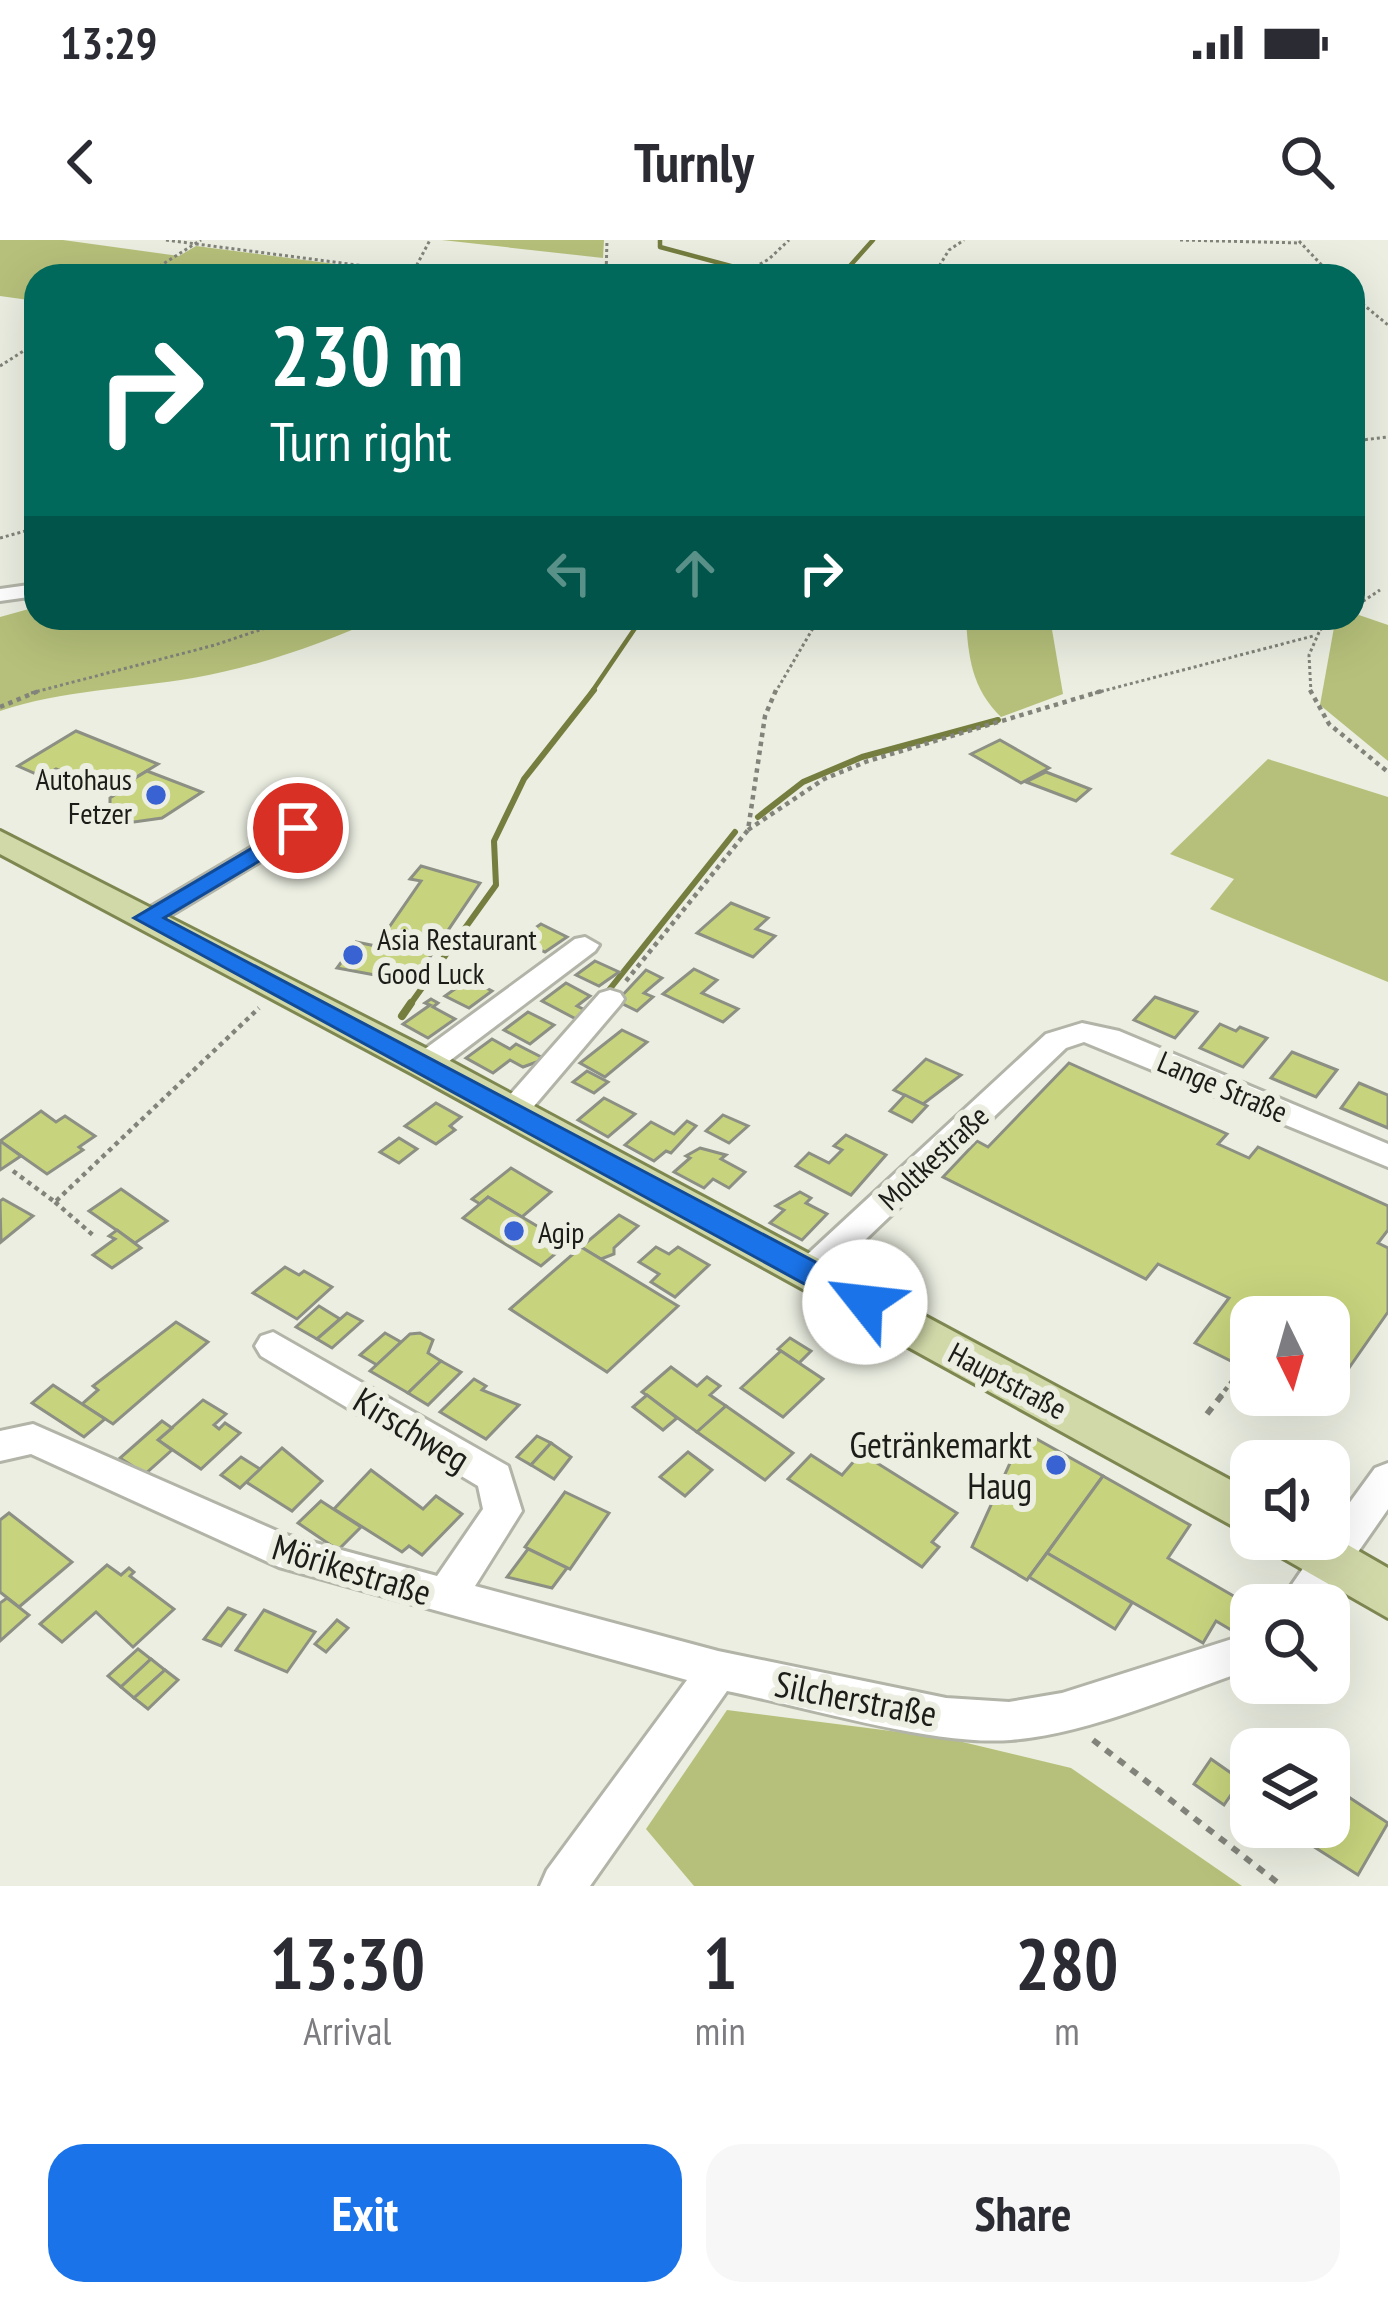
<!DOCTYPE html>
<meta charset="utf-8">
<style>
body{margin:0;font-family:"PT Sans Narrow",sans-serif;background:#f7f7f7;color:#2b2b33;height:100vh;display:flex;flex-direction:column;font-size:45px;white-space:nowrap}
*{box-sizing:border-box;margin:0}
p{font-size:39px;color:#7c7c81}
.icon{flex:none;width:66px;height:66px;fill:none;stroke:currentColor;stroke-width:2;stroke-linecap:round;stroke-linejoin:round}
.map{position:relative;height:1646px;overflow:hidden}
.panel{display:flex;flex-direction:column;background:#fff;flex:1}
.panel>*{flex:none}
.banner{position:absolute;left:24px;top:24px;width:1341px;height:366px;border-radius:36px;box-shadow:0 12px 48px #0002;background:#00695c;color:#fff;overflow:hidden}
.needle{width:78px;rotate:175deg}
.fabs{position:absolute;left:1230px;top:1056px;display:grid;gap:24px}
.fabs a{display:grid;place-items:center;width:120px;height:120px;border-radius:24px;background:#fff;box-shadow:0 12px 48px #0002;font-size:60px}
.pin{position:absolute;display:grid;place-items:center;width:102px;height:102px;color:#fff;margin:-51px;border:6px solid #fff;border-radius:50%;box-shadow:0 3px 12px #0007}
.me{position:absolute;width:132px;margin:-66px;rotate:299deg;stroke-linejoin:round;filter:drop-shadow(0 0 9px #0008)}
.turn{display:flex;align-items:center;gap:42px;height:252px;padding:0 48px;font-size:54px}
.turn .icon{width:156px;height:156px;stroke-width:2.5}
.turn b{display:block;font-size:84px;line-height:102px}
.lanes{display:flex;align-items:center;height:114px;padding:0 48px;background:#0003;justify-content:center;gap:60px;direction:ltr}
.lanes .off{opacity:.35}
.eta{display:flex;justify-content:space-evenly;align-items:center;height:204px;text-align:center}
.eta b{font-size:72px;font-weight:700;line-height:84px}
.primary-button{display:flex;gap:24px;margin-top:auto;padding:24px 48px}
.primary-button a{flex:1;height:138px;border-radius:36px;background:#1a73e8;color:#fff;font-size:48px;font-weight:700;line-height:138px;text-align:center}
.primary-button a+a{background:#f7f7f7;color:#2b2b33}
.status{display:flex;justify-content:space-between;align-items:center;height:84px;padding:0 60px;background:#fff;direction:ltr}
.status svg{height:33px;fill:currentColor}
header{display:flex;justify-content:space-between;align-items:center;height:156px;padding:0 48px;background:#fff;font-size:54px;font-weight:700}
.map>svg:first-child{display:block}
.green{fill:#b6c07a}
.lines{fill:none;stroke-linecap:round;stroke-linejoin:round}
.stream-far2{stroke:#757d3f;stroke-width:4.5}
.stream-far1{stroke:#757d3f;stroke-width:6}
.stream{stroke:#757d3f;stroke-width:8}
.building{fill:#c7d37d;stroke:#8c8f83;stroke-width:3}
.minor-casing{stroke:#b2b4a8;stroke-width:6}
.major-casing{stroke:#7f8751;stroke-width:6}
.path-far2{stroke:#82847b;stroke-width:3;stroke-dasharray:3 3;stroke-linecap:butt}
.path-far1{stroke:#82847b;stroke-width:4.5;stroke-dasharray:4.5 4.5;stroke-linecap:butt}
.path{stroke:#82847b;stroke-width:6;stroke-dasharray:8 8;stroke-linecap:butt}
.minor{fill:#fff;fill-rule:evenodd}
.major{fill:#d2d9a9;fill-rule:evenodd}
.route{fill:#1a73e8;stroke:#114b97;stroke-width:3}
.poi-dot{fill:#3962d3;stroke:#ebeee1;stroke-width:4.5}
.labels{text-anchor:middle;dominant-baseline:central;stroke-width:12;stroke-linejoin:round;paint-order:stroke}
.poi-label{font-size:30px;fill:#1c1d18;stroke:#ebeee1;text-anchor:start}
.street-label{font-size:30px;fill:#1c1d18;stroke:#ebeee1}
.near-street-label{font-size:36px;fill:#1c1d18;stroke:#ebeee1}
.near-poi-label{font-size:36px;fill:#1c1d18;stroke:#ebeee1;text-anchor:end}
</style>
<div class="status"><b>13:29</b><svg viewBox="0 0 49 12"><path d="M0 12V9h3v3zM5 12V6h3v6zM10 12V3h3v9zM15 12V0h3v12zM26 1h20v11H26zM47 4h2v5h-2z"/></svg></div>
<header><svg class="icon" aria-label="back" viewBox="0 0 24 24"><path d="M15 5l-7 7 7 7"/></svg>Turnly<svg class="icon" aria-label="search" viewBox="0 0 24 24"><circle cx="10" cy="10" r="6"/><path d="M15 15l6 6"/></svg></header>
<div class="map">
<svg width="1388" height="1646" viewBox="0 0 1388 1646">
<rect width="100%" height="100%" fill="#ebeee1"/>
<g class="green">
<polygon points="0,0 63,0 179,16 196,6 405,33 36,36 36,61 0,56"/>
<polygon points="442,0 604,0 603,18"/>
<path d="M36,367V378H380C321,404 257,427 193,438C128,449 63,450 0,471V377Z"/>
<polygon points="1359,375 1388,385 1388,521 1320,465 1335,382"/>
<path d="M966,378H1050L1063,454L1001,477C972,449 968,417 966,378Z"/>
<polygon points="1268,519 1388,557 1388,742 1210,669 1234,639 1170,614"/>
<polygon points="727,1470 946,1498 1071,1528 1242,1646 694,1646 646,1589"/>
</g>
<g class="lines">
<g class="stream-far2">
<polyline points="660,0 660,7 742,29"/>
<polyline points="752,32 761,36"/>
<polyline points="841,36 873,0"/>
<polyline points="591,453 642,378"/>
</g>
<g class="stream-far1">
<polyline points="758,577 803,542 862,517 998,480"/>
<polyline points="605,755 735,592"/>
<polyline points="409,766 496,645 494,601 524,539 594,450"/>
</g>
<polyline class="stream" points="402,776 411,763"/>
</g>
<g class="building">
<polygon points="76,491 158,524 112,552 56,529 43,537 18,526"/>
<polygon points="1000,500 1049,528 1021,543 971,514"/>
<polygon points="147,531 202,552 162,578 134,582 110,572 110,558 116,554 112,552"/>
<polygon points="1046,532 1090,549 1076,561 1026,542"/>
<polygon points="421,626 480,643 413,742 337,728 356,702 376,706 421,641 410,639"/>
<polygon points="731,663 768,678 756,689 775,696 753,717 697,693"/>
<polygon points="541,684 567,697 545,712 519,699"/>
<polygon points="595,721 619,732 599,746 576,735"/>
<polygon points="694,729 717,740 702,753 738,769 723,782 663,754"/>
<polygon points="646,730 662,738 644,753 653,757 637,771 617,761"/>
<polygon points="469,739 492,751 469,768 445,756"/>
<polygon points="566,743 590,756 577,766 587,771 576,779 542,761"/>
<polygon points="1155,757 1197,772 1175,798 1134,780"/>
<polygon points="431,759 438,763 433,767 455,779 428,798 403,784 430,765 425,763"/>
<polygon points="528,772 554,785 530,804 504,790"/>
<polygon points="1220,784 1236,791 1240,787 1267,798 1243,827 1200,808"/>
<polygon points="622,790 647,802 605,837 580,823"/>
<polygon points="492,799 510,809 516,804 545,819 523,827 510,820 493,833 466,818"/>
<polygon points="1292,812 1337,830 1316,857 1271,838"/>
<polygon points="926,819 961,835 923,864 894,850"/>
<polygon points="1069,823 1227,894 1218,904 1249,918 1258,907 1388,966 1388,990 1378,1003 1388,1008 1388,1072 1328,1158 1323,1155 1329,1155 1329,1077 1251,1077 1251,1131 1195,1103 1229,1058 1158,1024 1146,1039 943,937 977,901 988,907"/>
<polygon points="587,831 608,842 594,853 573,842"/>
<polygon points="1359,843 1388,855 1388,888 1341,868"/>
<polygon points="905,855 927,866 912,882 890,871"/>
<polygon points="604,858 635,874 608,897 578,880"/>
<polygon points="436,863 461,877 450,886 455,890 436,904 405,886"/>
<polygon points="41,871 56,882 65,876 95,896 79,907 83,910 47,934 0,901"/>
<polygon points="723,875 748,886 729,903 706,891"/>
<polygon points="687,881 696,886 671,913 666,911 654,921 625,905 651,882 674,894"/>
<polygon points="846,895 886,915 851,955 796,926 809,913 829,923 842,910 834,906"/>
<polygon points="399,898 417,909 399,923 380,912"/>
<polygon points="0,901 21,916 0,930"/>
<polygon points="700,908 726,915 721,919 745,932 729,948 713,939 704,948 674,932 690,918 686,916"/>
<polygon points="511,928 551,952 522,977 488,957 480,964 472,959"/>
<polygon points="121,949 167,981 135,1003 89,971"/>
<polygon points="800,952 811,958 806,963 827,974 802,1000 770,983 784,970 776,966"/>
<polygon points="488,957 522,977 567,1004 541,1026 463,978"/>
<polygon points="3,959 33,976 1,1002 0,961"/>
<polygon points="619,975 638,986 614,1008 614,1014 601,1019 581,1007"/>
<polygon points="117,990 141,1008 112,1028 93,1015 115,999 109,996"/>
<polygon points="581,1007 678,1066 607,1132 510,1069"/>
<polygon points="656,1007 669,1014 678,1007 709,1025 675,1057 651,1042 659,1034 639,1022"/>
<polygon points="285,1027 299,1035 304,1031 332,1047 297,1079 253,1053"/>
<polygon points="319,1066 340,1079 317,1099 296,1087"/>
<polygon points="347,1073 362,1081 332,1108 317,1099"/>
<polygon points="176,1082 208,1102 113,1184 82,1164 98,1150 93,1146"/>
<polygon points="385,1093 401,1102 377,1125 360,1115"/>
<polygon points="420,1093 433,1100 428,1113 441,1121 408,1153 370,1131 410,1094"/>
<polygon points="790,1098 811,1111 799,1123 778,1109"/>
<polygon points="781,1111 823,1139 783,1177 741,1148"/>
<polygon points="441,1121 461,1132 428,1165 408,1153"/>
<polygon points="671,1127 697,1146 707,1137 720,1146 710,1155 726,1166 697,1192 642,1152"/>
<polygon points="474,1139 486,1146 482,1150 519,1165 486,1199 440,1172"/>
<polygon points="53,1145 82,1164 105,1179 84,1197 32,1163"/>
<polygon points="647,1155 677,1178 663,1190 633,1167"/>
<polygon points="203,1160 226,1174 214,1185 219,1189 225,1183 240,1193 201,1229 158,1200"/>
<polygon points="726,1166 793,1213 765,1240 697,1192"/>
<polygon points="162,1181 172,1188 158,1200 172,1210 145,1234 120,1218"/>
<polygon points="1024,1192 1103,1236 1027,1340 972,1307"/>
<polygon points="537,1196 551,1203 531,1225 517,1217"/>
<polygon points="551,1203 571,1217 554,1239 531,1225"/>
<polygon points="282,1208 322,1241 292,1271 246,1242"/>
<polygon points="688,1212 712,1230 685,1256 660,1237"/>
<polygon points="861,1213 957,1273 932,1302 939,1307 922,1327 788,1239 811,1215 842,1235"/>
<polygon points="241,1217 260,1229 240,1248 221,1235"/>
<polygon points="371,1230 423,1269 436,1256 462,1274 422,1315 409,1306 402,1312 334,1269"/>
<polygon points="1103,1236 1190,1285 1168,1318 1251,1366 1251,1384 1243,1397 1216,1381 1203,1403 1047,1313"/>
<polygon points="565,1252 609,1273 570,1329 525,1307"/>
<polygon points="321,1261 361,1287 338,1310 298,1283"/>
<polygon points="9,1273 72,1322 19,1367 0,1352 0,1280"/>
<polygon points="528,1309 567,1328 552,1348 507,1337"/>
<polygon points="1047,1313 1132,1363 1115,1389 1029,1337"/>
<polygon points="107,1325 121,1335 129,1328 134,1332 130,1336 174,1369 133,1407 96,1372 62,1402 40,1384"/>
<polygon points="7,1358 29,1375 0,1401 0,1363"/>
<polygon points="228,1368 245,1375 221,1406 204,1399"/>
<polygon points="264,1370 315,1392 287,1432 236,1410"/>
<polygon points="337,1380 348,1388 326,1412 315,1404"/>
<polygon points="138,1409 151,1419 121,1447 108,1436"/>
<polygon points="151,1419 165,1430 134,1458 121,1447"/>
<polygon points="165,1430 178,1440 148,1469 134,1458"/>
<polygon points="1211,1519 1241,1540 1224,1565 1194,1544"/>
<polygon points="1329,1544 1388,1583 1358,1635 1283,1587 1329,1587"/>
</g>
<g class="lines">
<defs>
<g id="minor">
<polygon points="36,344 36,356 0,361 0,349"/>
<polygon points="298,580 311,588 307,593 156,684 136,684 132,678"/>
<polygon points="585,697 599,705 595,711 436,831 414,831 410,824 414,817 575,699"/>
<polygon points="610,750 620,753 624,759 620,765 523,879 501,879 497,872 501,865 600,753"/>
<polygon points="1082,783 1119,791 1388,904 1388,927 1084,802 1066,808 822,1041 810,1045 798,1041 793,1032 798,1023 1046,794"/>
<path d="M273,1092L508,1226L522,1271L475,1346L718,1411L946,1458L1009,1462L1062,1453L1251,1393V1429C1177,1454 1088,1494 1011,1500C933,1506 807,1467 727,1451L590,1646H540L547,1630L687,1440L279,1327L31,1214L0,1221V1191L33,1184L286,1295L437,1336L483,1269L478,1246L261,1116L255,1106L261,1096Z"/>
<polygon points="1388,1223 1388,1269 1321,1365 1278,1365 1323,1299 1329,1299 1329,1291 1375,1228"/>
</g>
<g id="major">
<polygon points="0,591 439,815 1251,1251 1251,1296 411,833 0,614"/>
<polygon points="1329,1294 1388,1328 1388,1378 1276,1314 1269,1299 1329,1299"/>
</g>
</defs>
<use href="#minor" class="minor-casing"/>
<use href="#major" class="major-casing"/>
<g class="path-far2">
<polyline points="166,0 441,36"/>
<polyline points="1180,0 1301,3"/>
<polyline points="1299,1 1332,36"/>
<polyline points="144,36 201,0"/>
<polyline points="411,36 430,0"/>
<polyline points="606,36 607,0"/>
<polyline points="739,36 769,19 789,0"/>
<polyline points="933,36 949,10 964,0"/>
<polyline points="1353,56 1388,85"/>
<polyline points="0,126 36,103"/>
<polyline points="1353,201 1388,197"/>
<polyline points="0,298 36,288"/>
<polyline points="1353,368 1380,350"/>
<polyline points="1320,390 1338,378"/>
<polyline points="31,453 215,405 295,378"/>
<polyline points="775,453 819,378"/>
<polyline points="1095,453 1313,396"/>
<polyline points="1311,453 1309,415 1320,390 1312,378"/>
</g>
<g class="path-far1">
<polyline points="1310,450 1329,484 1388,532"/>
<polyline points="0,467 41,450"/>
<polyline points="748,590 824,539 868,521 1105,450"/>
<polyline points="626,741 748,590 765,476 776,450"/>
<polyline points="13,931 55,962 259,768"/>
<polyline points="55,962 94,996"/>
<polyline points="1219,1158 1243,1127"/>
</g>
<g class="path">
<polyline points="1207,1174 1222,1155"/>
<polyline points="1093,1500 1282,1646"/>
</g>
<use href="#minor" class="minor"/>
<use href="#major" class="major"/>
</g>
<polygon class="route" points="298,581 310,588 306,593 164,678 876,1054 880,1062 876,1071 854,1071 134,678"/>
<g class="poi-dot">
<circle cx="156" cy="555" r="12"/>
<circle cx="353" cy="715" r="12"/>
<circle cx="514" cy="991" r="12"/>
<circle cx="1056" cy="1225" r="12"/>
</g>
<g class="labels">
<g class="poi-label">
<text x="132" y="538" text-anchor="end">Autohaus<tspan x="132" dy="34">Fetzer</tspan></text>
<text x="377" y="698">Asia Restaurant<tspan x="377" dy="34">Good Luck</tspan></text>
<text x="538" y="991">Agip</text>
</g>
<g class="street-label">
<text transform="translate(1223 846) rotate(23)">Lange Straße</text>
<text transform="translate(933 917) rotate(-43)">Moltkestraße</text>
<text transform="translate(1008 1140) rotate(28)">Hauptstraße</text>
</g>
<g class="near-street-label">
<text transform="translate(412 1189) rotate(31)">Kirschweg</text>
<text transform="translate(352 1329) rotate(17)">Mörikestraße</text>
<text transform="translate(856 1458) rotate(11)">Silcherstraße</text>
</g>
<g class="near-poi-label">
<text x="1032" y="1204">Getränkemarkt<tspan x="1032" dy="41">Haug</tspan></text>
</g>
</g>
</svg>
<div class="fabs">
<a><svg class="needle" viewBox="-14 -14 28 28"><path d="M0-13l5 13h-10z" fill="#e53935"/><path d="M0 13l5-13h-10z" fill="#7c7c81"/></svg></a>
<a><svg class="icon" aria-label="sound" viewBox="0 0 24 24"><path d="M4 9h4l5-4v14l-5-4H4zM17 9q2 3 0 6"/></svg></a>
<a><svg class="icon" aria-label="search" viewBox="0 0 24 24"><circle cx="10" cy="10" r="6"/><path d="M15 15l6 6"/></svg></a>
<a><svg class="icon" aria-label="layers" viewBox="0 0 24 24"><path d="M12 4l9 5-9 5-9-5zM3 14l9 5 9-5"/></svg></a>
</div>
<div class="pin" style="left:298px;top:588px;background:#d93025"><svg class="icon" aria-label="arrive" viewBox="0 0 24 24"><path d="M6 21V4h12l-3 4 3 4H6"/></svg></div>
<svg class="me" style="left:865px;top:1062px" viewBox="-20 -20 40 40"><circle r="19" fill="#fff"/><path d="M0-13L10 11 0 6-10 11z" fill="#1a73e8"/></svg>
<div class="banner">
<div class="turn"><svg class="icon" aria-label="right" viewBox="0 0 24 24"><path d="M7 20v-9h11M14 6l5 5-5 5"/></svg><div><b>230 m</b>Turn right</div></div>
<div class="lanes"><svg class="icon off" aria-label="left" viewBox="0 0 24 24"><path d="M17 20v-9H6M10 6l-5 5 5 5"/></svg><svg class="icon off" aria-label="ahead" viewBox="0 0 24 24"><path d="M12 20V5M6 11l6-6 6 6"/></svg><svg class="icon" aria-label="right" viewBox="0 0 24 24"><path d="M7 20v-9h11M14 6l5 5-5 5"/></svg></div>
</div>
</div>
<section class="panel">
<div class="eta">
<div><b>13:30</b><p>Arrival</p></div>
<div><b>1</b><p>min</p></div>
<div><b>280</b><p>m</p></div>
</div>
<div class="primary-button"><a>Exit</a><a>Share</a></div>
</section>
